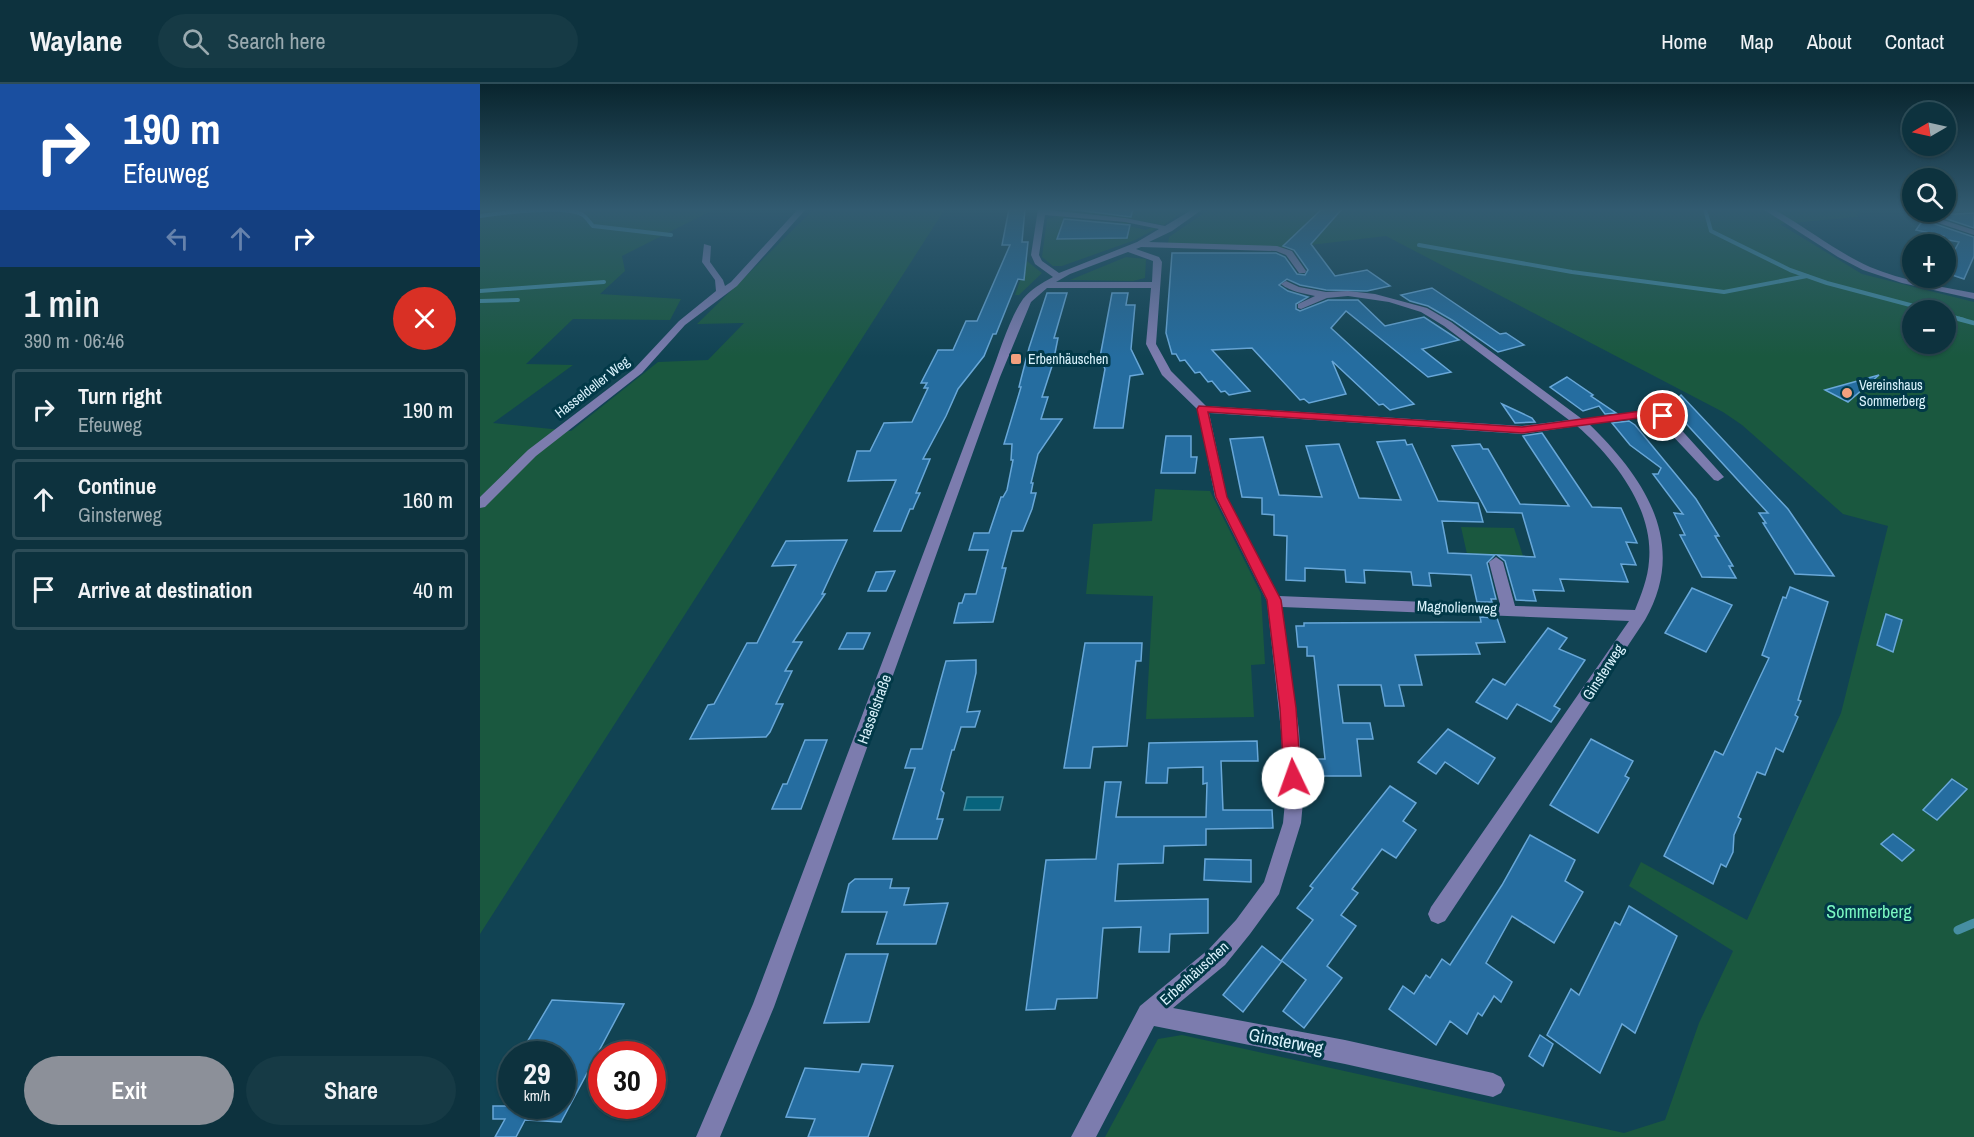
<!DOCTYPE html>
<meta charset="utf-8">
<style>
body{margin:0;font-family:"Archivo Narrow",sans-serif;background:#163a45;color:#f1f3f6;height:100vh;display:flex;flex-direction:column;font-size:22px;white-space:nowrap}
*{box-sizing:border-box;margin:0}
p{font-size:20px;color:#9aaab0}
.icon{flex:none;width:33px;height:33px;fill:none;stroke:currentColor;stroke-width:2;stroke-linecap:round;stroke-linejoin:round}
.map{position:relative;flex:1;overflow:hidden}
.panel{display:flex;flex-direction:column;background:#0d323e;width:480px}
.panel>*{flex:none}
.guide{background:#1a4fa0;color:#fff;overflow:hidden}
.needle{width:39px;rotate:261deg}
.tools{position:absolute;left:1422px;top:18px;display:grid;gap:12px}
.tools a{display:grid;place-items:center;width:54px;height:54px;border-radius:50%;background:#0d323e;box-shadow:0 2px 4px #0004,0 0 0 2px #2d4d58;font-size:30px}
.speed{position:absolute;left:18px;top:957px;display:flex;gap:12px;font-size:30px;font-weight:700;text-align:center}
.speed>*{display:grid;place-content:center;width:78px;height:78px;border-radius:50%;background:#0d323e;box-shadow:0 2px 4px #0004,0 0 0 2px #2d4d58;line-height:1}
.speed small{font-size:15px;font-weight:400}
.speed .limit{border:9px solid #d22;background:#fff;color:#111}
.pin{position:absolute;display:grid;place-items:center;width:51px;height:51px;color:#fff;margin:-26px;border:3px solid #fff;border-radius:50%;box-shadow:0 2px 6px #0007}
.me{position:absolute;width:66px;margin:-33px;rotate:357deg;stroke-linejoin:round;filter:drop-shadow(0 0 4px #0008)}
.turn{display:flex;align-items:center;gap:21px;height:126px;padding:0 24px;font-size:27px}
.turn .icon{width:78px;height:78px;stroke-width:2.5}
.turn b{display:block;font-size:42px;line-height:51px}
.lanes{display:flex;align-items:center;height:57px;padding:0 24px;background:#0003;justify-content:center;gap:30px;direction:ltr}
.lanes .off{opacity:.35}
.round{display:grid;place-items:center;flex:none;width:63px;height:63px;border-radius:32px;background:#163a45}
.head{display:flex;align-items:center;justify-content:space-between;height:102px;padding:0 24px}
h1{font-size:36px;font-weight:600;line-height:45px}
.button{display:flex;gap:12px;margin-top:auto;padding:12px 24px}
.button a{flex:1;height:69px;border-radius:36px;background:#8c9099;color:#fff;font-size:24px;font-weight:600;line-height:69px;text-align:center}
.button a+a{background:#163a45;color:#f1f3f6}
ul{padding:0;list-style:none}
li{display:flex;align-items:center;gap:18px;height:81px;margin:0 12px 9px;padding:0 12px;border:3px solid #2d4d58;border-radius:6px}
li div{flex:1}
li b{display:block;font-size:22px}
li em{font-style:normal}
header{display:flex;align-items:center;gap:36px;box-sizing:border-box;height:84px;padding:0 30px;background:#0d323e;border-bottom:2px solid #2d4d58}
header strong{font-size:28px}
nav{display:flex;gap:33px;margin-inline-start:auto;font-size:21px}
.search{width:420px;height:54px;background:#163a45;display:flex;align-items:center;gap:15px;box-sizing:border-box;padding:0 21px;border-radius:33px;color:#9aaab0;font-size:22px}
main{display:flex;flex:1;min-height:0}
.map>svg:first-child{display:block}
.green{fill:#1a583f;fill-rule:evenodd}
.water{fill:#07637c;stroke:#468ea2;stroke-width:1.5}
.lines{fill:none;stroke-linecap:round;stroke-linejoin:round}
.stream-far2{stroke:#468ea2;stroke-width:4}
.stream-far1{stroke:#468ea2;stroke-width:4.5}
.stream{stroke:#468ea2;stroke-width:9}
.building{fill:#256da0;stroke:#68a7d8;stroke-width:1.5}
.minor{fill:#7c7cae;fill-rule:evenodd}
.route{fill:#e11d48;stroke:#92132f;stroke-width:1.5}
.poi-dot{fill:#f2a07e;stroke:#023948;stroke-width:2}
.labels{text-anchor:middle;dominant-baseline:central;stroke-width:6;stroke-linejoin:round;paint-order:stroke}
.far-poi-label{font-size:14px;fill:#d9f2fc;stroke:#023948;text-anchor:start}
.far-street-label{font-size:14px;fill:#d9f2fc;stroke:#023948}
.street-label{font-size:15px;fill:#d9f2fc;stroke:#023948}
.near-park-label{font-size:18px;fill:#7af7c1;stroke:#023948}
.near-street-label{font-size:18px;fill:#d9f2fc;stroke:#023948}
</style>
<header>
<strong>Waylane</strong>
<div class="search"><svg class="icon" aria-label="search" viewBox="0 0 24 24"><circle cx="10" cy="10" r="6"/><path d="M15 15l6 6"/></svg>Search here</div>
<nav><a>Home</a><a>Map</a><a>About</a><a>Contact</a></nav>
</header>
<main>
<section class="panel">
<div class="guide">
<div class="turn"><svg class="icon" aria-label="right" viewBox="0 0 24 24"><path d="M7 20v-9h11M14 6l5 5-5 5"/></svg><div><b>190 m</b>Efeuweg</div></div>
<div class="lanes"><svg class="icon off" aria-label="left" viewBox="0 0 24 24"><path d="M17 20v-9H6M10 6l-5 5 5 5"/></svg><svg class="icon off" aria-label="ahead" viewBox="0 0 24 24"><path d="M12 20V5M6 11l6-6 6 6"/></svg><svg class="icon" aria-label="right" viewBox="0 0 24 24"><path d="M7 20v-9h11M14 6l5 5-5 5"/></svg></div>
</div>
<div class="head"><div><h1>1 min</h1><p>390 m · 06:46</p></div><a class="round" style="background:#d93025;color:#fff"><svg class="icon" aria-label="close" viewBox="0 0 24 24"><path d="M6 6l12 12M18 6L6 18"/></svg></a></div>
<ul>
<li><svg class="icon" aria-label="right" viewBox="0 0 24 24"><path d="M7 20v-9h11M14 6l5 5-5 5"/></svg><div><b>Turn right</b><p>Efeuweg</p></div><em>190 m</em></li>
<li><svg class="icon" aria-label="ahead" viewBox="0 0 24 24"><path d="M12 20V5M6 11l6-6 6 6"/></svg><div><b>Continue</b><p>Ginsterweg</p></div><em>160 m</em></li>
<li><svg class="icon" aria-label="arrive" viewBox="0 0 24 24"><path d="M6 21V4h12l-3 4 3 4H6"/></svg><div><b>Arrive at destination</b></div><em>40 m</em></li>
</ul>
<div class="button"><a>Exit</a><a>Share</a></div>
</section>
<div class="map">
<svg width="1494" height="1053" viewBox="0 0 1494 1053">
<rect width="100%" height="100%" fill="#114353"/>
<g class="green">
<polygon points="0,125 235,125 142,172 145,187 120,210 201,215 190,236 93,235 46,280 93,281 13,339 91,347 178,278 228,276 264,239 217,240 334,125 465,125 0,850"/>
<polygon points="585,125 706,125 684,141 639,133 585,128"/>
<path d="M730,125H1380L1377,133L1300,140L1382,190L1494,218V1053H625L678,955L702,951L1144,1049L1185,1036L1219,939L1253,867L1149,802L1161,778L1267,836L1361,629L1408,442L1363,430L1262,341L1243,328L906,152L797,165L688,159L689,153ZM1432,226H1466V260H1432Z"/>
<polygon points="577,132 584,132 584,135 636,141 645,137 651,138 645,141 666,146 672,143 677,144 655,156 582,182 573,182 562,173 567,135"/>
<polygon points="646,173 666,175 665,194 653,197 590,196"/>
<polygon points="547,177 562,189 539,211 535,211"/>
<polygon points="675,405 730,407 781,510 785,580 771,581 774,633 666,635 673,512 606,510 613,440 672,437"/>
<polygon points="981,443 1034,444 1043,472 987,470"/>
</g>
<polygon class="water" points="487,713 523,713 520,726 484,726"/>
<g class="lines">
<g class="stream-far2">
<polyline points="1225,125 1231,147 1310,186 1347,199 1449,226"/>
<path d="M0,132C22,129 85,120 103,131C107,134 110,139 113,142L191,151"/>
<polyline points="939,161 1092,188 1244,208 1327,192"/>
<polyline points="0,207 124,198"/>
<polyline points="0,217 38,216"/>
<polyline points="1466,231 1484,236"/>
</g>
<polyline class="stream-far1" points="1479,235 1494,239"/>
<polyline class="stream" points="1478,846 1494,839"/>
</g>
<g class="building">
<polygon points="529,125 545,125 542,158 548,158 544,196 538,195 516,250 513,250 504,272 478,305 466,332 443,375 450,375 436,409 440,409 435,420 433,425 430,425 421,447 394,447 416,396 368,397 377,367 390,367 404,339 432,338 448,304 444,304 447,299 441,299 458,266 473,266 486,237 497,237 530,161 522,161"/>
<polygon points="588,125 653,125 651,133"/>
<polygon points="842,125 862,125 831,160 855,192 887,186 910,202 887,207 846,206 820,201 807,195 799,201 808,207 828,213 816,220 816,225 820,227 848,216 878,216 905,242 944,233 979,256 942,265 971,288 948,293 866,227 851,244 934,320 910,326 903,320 899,321 852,277 866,310 829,319 824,315 820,316 772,264 732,266 770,307 749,311 745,307 741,308 732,297 728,298 720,288 715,289 705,276 700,277 696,270 692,270 686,249 692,169 796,169 805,173 817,190 825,191 828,186 814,166 803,162"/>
<polygon points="1494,129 1494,144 1455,131"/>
<polygon points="584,135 650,141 647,154 577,155"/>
<polygon points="1443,136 1494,153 1494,172 1484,195 1466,189 1466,182 1479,158 1463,155 1464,152 1436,146"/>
<polygon points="952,204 1020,250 1026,249 1044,261 1018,268 972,236 948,222 930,217 921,211"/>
<polygon points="567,209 587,209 574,254 578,254 573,279 562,313 568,313 561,335 582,335 558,370 551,399 553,399 551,409 556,409 552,425 543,447 532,447 522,484 526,484 513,538 474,539 479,519 482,519 485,510 496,510 508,466 489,466 494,449 509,449 521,413 523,413 527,406 533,376 531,376 532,360 524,360 541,303 539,303 541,295 549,264"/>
<polygon points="632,209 648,209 646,221 655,221 651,265 663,290 650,292 643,344 614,344 625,285 620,273"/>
<polygon points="1399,291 1368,318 1345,306"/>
<polygon points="1087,293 1113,311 1111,312 1136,329 1125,330 1119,322 1103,327 1070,303"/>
<polygon points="1201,311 1308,425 1354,492 1315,490 1283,439 1286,439 1279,429 1288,429 1190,322"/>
<polygon points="1022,320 1052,334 1055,338 1035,339"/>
<polygon points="1149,337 1155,341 1216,415 1239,452 1235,452 1253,482 1249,482 1256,494 1222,493 1200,451 1205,451 1194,429 1203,430 1173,390 1178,390 1181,384 1150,361 1132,339"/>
<polygon points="1062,349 1112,423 1141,424 1157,459 1146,458 1156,481 1141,480 1148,498 1080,495 1084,507 1053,506 1056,517 1036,516 1025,477 1017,471 1055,473 1042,429 1007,428 972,362 1000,360 1003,365 1008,365 1040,420 1089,422 1043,352"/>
<polygon points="686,352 711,352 711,373 717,373 715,389 681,389"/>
<polygon points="783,353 799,411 842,413 826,362 859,360 879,414 921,416 897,358 925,356 927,361 932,360 958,417 998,419 1003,438 962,437 968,469 1015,471 1007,479 1016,515 1011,515 1012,518 997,518 991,491 949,489 951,502 933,501 931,488 884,486 885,499 866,498 865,486 825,484 825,497 806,496 807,452 794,451 794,431 782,430 782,414 762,413 750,355"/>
<polygon points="367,456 342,510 345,510 313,558 322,558 305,587 312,587 296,620 303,620 290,648 286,653 210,655 228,621 234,620 267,559 277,559 316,481 292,482 306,457"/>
<polygon points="415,487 406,507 388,507 396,488"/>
<polygon points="1310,503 1348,518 1318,616 1321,617 1315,631 1318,633 1303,668 1296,664 1285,691 1277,688 1258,733 1261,735 1254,751 1253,768 1246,783 1241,780 1233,800 1184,772 1235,667 1243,671 1289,574 1282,571 1303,513 1306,514"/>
<polygon points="1212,504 1252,521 1226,568 1185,549"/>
<polygon points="1406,530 1422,536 1413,568 1397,561"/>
<polygon points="1000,533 1017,534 1025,558 996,559 1000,570 935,571 942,601 919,601 924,622 905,622 901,601 858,601 863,639 890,639 893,655 877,655 881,692 839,692 838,675 845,675 834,572 827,572 827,563 818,563 816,542 824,542 824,539 1001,538"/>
<polygon points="1068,544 1087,554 1079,565 1105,576 1074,622 1080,625 1071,638 1037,620 1027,635 996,618 1013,595 1025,601"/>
<polygon points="367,549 390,549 383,565 359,565"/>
<polygon points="605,559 662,559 661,577 656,577 647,662 613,663 610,684 584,684"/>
<polygon points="496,576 496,589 487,628 500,627 495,643 481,643 474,666 472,666 461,706 464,709 457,735 463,735 457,755 413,755 435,684 425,684 431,665 442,665 466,577"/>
<polygon points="968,645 1015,674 998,700 965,678 956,690 938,678"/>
<polygon points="1111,655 1153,677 1145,692 1149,694 1118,749 1070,721"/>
<polygon points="325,656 347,656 321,725 292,725 303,700 307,700"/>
<polygon points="777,657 778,677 741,677 743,726 792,726 793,744 726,745 726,761 684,762 683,779 638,780 635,817 728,815 728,849 690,850 689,868 659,868 661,843 623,844 617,914 577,915 575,925 546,926 566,776 616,775 625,698 641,698 636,733 726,733 727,699 723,700 723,683 688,684 687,699 666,699 669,659"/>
<polygon points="1472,695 1487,705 1457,736 1443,726"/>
<polygon points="910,702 936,719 923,737 936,746 916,774 902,765 872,805 878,809 861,831 876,842 847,882 862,894 824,944 803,927 826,896 802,877 763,928 743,911 782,862 801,877 833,836 817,824 833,804 830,802"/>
<polygon points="1413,750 1434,766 1422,777 1401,760"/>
<polygon points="1050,751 1095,776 1085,797 1103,808 1074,859 1032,832 1006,879 1032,898 1021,918 1014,912 1002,932 998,929 987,950 970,937 956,961 909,925 923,902 934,910 946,891 950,894 962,875 970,881 1022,801"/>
<polygon points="725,775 771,776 771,798 724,796"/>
<polygon points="375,795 412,795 410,804 429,804 424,821 468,819 456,860 397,860 407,828 362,828 369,800"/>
<polygon points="1149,822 1197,852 1155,949 1142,940 1120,989 1067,951 1091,905 1099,911 1135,838 1140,841"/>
<polygon points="366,870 408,870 389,938 344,939"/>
<polygon points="72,916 144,920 81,1038 45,1036 36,1053 15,1053 25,1035 13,1035 13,1022 82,1022 82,970 40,970"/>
<polygon points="1060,951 1073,960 1063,982 1049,972"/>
<polygon points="382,980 413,982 388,1053 328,1053 335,1035 306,1033 325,984 379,988"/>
</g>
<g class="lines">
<g class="minor">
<polygon points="318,125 326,125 257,202 205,241 162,289 56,372 5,423 0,424 0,413 48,366 154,285 199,237 236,207 235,196 222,178 224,160 231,162 230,178 243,196 245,202 251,198"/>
<path d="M558,125L645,134L685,142L713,125H723L692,147L669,158L797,162L812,167L826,187L825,189H819L806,171L796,167L661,163L656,165L679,173L682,178L676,260L691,287L726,322L1042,342L1089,336L964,242L941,228L909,218L868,212L847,214L821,225L818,224V220L835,212C823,209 811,208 801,200L806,197L819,203L846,208L868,207L895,210L947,224L971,238L1102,335L1180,326L1187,330L1244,393L1238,397L1234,396L1174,332L1109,340C1164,393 1209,460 1165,536L965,837L958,840L951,837L948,830L951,823L1149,537L802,523L819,647L823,718L821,739L799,810L770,850L745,881L693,924L865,956L1013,989L1021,993L1025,1001L1021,1009L1013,1013L865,980L674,942L616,1053H591L660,922L729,865L756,836L784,798L803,739L805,718L801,647L787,517L735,413L718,326L682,291L666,260L671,204H567L551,218L520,293L294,923L240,1053H216L273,920L510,293C519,270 529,235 543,215C551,205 562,199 573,193L555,180L551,171ZM565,131L645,138L679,145L657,158L579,189L562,177L559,171ZM648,168L673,177L672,198H576L590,190ZM729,329L1042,350L1097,342C1134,374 1174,425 1169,477C1168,494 1161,511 1155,526L1035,522L1023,478L1016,473L1009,478L1020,521L799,512L747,413Z"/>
<path d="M1283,125H1293L1302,130C1332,148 1359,169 1390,183C1423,197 1459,202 1494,209V215L1422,199L1383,186L1358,173Z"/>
<polygon points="1466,125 1487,125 1463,128"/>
<polygon points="1432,126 1494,146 1494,151 1432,130"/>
</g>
</g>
<linearGradient id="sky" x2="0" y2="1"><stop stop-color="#09252e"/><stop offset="0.46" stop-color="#325b71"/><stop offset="1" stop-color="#325b71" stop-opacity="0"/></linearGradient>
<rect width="1494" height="273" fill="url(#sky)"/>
<polygon class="route" points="719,322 1042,343 1176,325 1188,332 1183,335 1174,332 1042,349 728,328 747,413 801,516 816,624 821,694 818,699 813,701 807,699 804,694 800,624 787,516 736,413 717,325"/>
<g class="poi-dot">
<rect x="530" y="269" width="12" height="12" rx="3"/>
<circle cx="1367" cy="309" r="6"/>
</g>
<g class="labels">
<g class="far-poi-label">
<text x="548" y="275">Erbenhäuschen</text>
<text x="1379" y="301">Vereinshaus<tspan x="1379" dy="16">Sommerberg</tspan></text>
</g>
<g class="far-street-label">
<text transform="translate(112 303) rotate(-38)">Hasseldeller Weg</text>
</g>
<g class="street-label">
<text transform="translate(977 523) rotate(2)">Magnolienweg</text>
<text transform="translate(1123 588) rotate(-57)">Ginsterweg</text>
<text transform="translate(394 625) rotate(-70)">Hasselstraße</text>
<text transform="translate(714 889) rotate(-42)">Erbenhäuschen</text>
</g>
<g class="near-park-label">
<text x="1389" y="827">Sommerberg</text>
</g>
<g class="near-street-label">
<text transform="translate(806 957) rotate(11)">Ginsterweg</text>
</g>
</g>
</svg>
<div class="tools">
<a><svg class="needle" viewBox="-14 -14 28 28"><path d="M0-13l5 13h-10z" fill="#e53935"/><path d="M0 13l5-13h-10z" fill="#9aaab0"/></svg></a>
<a><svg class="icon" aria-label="search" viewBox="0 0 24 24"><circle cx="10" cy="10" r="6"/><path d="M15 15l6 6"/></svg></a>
<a>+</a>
<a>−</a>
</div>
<div class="speed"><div>29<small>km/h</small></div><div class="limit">30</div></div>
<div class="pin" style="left:1183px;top:332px;background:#d93025"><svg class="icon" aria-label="arrive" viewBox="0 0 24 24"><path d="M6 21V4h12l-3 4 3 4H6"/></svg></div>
<svg class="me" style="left:813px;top:694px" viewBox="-20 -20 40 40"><circle r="19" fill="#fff"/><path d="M0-13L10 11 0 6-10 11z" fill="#e11d48"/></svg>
</div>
</main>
